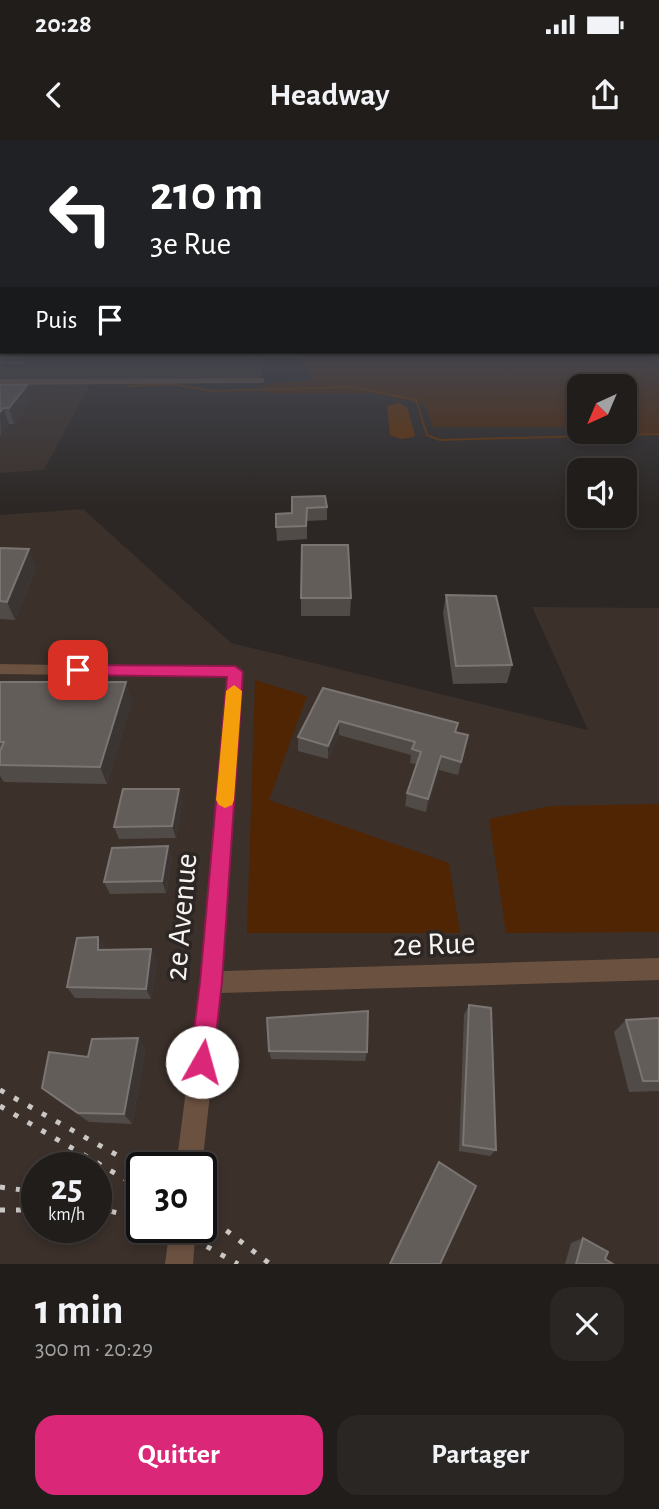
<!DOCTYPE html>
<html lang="fr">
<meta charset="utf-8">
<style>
body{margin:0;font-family:"Alegreya Sans",sans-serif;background:#292624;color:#f1f3f6;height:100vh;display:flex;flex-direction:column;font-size:26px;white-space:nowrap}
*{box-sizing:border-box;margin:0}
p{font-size:23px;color:#a2a2a3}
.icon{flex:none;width:38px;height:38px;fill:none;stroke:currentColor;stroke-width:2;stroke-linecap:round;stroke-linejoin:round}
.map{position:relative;height:1124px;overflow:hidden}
.panel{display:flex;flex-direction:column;background:#211d1b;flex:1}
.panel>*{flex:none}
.banner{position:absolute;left:0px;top:0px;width:660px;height:214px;box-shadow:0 4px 10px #0003,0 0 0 2px #3e3b3a;background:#202124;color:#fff;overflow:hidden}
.needle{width:46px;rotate:224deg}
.buttons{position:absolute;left:567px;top:234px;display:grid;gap:14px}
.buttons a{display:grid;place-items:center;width:70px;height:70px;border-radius:14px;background:#211d1b;box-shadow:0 4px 10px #0003,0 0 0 2px #3e3b3a;font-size:35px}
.speed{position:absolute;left:21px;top:1012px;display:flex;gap:14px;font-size:35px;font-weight:700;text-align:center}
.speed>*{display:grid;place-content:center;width:91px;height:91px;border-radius:50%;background:#211d1b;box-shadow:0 4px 10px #0003,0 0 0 2px #3e3b3a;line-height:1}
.speed small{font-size:18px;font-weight:400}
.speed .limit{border:4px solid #111;border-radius:10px;background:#fff;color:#111}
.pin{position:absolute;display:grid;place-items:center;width:60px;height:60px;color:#fff;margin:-30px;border-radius:14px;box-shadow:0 4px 10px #0006}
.me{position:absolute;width:77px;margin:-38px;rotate:7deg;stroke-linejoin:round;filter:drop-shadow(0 0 5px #0008)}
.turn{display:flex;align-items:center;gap:24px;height:147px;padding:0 35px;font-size:32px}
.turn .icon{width:91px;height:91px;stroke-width:2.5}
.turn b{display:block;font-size:49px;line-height:60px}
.then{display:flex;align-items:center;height:66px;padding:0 35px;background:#0003;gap:14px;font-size:26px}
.round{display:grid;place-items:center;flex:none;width:74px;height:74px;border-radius:21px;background:#292624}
.headline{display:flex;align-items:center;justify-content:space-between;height:119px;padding:0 35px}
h1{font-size:42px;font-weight:700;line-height:52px}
.button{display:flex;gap:14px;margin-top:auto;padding:14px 35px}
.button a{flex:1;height:80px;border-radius:21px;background:#db2777;color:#fff;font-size:28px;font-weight:700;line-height:80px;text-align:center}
.button a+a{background:#292624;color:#f1f3f6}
.status{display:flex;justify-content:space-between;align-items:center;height:49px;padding:0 35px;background:#211d1b;direction:ltr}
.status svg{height:19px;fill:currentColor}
header{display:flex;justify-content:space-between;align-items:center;height:91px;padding:0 35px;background:#211d1b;font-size:32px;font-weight:700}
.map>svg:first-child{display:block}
.built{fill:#3b302a;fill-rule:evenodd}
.green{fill:#502504}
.water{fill:#6a3100}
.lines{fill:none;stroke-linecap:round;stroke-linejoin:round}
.stream{stroke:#6a3100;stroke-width:2}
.minor{fill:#6b5140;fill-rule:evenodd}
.rail{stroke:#cbc7c5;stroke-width:5;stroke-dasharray:5 11;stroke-linecap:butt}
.wall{fill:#514b48}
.shaded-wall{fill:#3a3532}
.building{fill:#635d5a;stroke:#7a7572;stroke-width:2}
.route{fill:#db2777;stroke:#8e194d;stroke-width:2}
.slow{fill:#f59e0b}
.labels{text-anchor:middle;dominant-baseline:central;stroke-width:7;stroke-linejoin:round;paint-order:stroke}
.near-street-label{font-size:32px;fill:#f8f4f2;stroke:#2c2724}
</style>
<div class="status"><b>20:28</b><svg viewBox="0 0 49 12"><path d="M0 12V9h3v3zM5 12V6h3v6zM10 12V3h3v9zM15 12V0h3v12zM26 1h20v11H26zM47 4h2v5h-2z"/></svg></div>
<header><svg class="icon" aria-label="back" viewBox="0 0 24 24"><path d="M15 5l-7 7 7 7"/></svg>Headway<svg class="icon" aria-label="share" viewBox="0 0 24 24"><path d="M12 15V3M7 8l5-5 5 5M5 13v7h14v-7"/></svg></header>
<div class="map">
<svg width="659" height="1124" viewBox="0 0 659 1124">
<rect width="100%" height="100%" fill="#2c2724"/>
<g class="built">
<polygon points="0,210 2,212 264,212 261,240 92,241 44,330 0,333"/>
<path d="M83,369L231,503L588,590L532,467L659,468V1124H0V375ZM37,1027H96V1087H37ZM142,1027H201V1087H142Z"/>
</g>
<g class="green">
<polygon points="659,210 659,294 646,295 625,287 625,247 579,247 579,287 433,287 424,264 373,253 264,253 265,244 314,240 293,212"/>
<polygon points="255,540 307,556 269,660 449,723 460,793 247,793"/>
<polygon points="659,664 659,792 506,793 489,679 551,666"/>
</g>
<polygon class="water" points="399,263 407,267 415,295 413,297 401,299 390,295 387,266"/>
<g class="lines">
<polyline class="stream" points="128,246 171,244 212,251 353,247 416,260 427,295 440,300 659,294"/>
<g class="minor">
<polygon points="264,238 264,242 261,243 0,245 0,239"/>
<polygon points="0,524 240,528 243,532 223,831 659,818 659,840 221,853 202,1027 176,1027 200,842 227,537 0,534"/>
<polygon points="170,1087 196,1087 193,1124 165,1124"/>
</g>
<g class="rail">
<polyline points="0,950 142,1029"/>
<polyline points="0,966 142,1049"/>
<polyline points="0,1047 37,1052"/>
<polyline points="96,1067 142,1080"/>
<polyline points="0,1070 37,1070"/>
<polyline points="201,1071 270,1124"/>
<polyline points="163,1087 197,1101 238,1124"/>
<polyline points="196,1087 217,1102"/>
</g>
</g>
<g class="wall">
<polygon points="0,210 32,212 24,224 1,224 0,226"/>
<polygon points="129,212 147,212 146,214 129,214"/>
<polygon points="0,245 31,261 14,284 9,284 0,296"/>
<polygon points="292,357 327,367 327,380 307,381 307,399 277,401 276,387 292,373"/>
<polygon points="0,408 36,427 15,480 0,479"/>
<polygon points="446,455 512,525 507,543 453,544 443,473"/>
<polygon points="301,458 351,458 350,476 301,476"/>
<polygon points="0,542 132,560 107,644 4,642 0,636"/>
<polygon points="323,548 456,592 465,608 458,635 439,630 426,672 405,666 407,653 416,624 410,623 411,615 339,595 328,619 298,611 298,597"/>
<polygon points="182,662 176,698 119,699 114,687"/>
<polygon points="168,706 172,719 166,753 110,754 104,742"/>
<polygon points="98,797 105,808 105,810 157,820 151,859 75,858 67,847"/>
<polygon points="469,865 496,1010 490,1016 459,1011 464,875"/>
<polygon points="659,878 659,951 629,952 614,892 626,880"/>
<polygon points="138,898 145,910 132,984 89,982 54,958 42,948 88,917"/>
<polygon points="269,911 367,912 365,921 271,919"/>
<polygon points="439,1022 440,1124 389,1124 434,1030"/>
<polygon points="583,1098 605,1119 613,1124 565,1124 571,1103"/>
</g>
<g class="shaded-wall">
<polygon points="20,212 32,212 24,224"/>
<polygon points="27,245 31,261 14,284 9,268"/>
<polygon points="3,268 9,284 1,296 0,272"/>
<polygon points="29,409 36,427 15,480 7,462"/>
<polygon points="126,542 132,560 107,644 100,627"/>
<polygon points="339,581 339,595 328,619 328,606"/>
<polygon points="441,616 439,630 426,672 428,659"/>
<polygon points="179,649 182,662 176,698 172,686"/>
<polygon points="168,706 172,719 166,753 162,741"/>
<polygon points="98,797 105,808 104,821 98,810"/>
<polygon points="151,809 157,820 151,859 146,849"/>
<polygon points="138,898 145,910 132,984 124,974"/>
</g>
<g class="building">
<polygon points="0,245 27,245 9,268 3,268 0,272"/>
<polygon points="325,356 327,367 307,368 306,386 276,387 276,374 292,373 292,357"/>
<polygon points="302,405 348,405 351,458 301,458"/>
<polygon points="0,408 29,409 7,462 0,461"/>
<polygon points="446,455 496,456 512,525 456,526"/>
<polygon points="0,542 126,542 100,627 0,625 0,611 4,602 0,602"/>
<polygon points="323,548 458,583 455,592 468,595 461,622 441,616 428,659 407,653 421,612 412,609 415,602 339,581 328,606 298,597"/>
<polygon points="123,649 179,649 172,686 114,687"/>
<polygon points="168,706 162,741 104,742 112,708"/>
<polygon points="98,797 98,810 151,809 146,849 67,847 77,798"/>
<polygon points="469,865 491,868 496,1010 463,1005"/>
<polygon points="368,871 367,912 269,911 267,878"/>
<polygon points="659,878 659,941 643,941 626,880"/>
<polygon points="138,898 124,974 78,973 42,948 49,912 88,917 92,899"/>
<polygon points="439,1022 476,1046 440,1124 390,1124"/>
<polygon points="583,1098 608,1112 605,1119 613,1124 576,1124"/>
</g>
<linearGradient id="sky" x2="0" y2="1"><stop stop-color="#181514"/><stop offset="0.57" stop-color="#454750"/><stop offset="1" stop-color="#454750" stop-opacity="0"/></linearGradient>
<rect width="659" height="368" fill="url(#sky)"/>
<polygon class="route" points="78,525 235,526 243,532 222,842 213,922 210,930 202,933 193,930 190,922 200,842 227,537 78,535 71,530"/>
<polygon class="slow" points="234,545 242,551 234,660 232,665 225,668 219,665 216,660 226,551"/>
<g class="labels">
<g class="near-street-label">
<text transform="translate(181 777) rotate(-85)">2e Avenue</text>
<text transform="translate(434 804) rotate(-2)">2e Rue</text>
</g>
</g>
</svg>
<div class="buttons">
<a><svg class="needle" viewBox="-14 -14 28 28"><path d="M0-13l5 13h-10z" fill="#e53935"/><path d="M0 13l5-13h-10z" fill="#a2a2a3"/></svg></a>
<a><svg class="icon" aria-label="sound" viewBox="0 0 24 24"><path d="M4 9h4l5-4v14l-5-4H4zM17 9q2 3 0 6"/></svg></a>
</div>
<div class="speed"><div>25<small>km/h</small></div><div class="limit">30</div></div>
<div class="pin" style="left:78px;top:530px;background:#d93025"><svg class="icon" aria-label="arrive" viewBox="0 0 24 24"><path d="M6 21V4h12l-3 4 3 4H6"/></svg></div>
<svg class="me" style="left:202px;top:922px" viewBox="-20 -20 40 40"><circle r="19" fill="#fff"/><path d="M0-13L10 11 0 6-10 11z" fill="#db2777"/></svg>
<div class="banner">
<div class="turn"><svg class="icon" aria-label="left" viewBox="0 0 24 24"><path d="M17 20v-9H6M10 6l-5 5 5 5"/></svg><div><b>210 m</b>3e Rue</div></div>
<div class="then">Puis<svg class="icon" aria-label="arrive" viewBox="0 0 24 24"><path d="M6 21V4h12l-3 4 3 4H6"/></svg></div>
</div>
</div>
<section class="panel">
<div class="headline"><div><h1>1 min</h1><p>300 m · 20:29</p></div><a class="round"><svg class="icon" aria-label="close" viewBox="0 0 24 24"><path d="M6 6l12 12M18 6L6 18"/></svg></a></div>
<div class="button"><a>Quitter</a><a>Partager</a></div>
</section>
